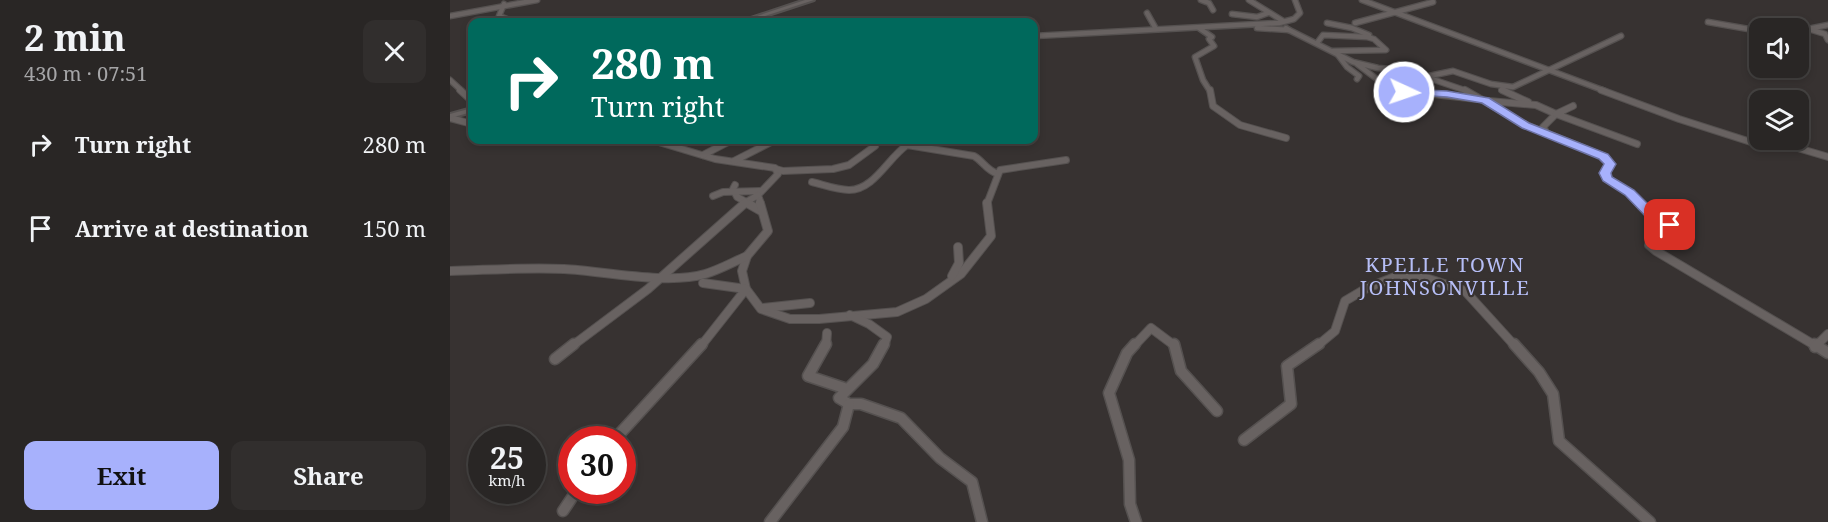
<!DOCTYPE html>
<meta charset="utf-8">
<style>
body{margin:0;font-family:"Noto Serif",serif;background:#312e2d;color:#f1f3f6;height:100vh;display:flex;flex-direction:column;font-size:22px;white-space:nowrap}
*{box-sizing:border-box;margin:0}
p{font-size:20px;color:#a5a5a7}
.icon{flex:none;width:33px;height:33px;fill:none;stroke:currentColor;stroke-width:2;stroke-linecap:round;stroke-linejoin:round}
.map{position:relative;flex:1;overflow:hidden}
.drawer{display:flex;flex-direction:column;background:#292625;width:450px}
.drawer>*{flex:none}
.banner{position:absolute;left:18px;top:18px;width:570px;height:126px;border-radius:12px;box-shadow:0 3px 9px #0003,0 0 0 2px #454342;background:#00695c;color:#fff;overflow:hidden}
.fabs{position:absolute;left:1299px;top:18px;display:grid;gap:12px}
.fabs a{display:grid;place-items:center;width:60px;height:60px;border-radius:12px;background:#292625;box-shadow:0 3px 9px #0003,0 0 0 2px #454342;font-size:30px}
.speed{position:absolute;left:18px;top:426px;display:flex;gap:12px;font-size:30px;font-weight:700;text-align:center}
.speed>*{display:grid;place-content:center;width:78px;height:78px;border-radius:50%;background:#292625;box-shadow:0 3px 9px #0003,0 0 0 2px #454342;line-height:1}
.speed small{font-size:15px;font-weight:400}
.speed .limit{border:9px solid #d22;background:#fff;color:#111}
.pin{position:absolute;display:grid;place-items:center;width:51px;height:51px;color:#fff;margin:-26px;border-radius:12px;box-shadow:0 3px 9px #0006}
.me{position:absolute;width:66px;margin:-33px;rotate:93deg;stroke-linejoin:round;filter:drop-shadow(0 0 4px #0008)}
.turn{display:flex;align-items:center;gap:21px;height:126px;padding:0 24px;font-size:27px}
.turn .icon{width:78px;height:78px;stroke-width:2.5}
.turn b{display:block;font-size:42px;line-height:51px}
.round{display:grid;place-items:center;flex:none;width:63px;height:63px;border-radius:12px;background:#312e2d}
.overview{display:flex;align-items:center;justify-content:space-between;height:102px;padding:0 24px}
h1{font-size:36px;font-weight:700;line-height:45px}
.button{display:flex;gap:12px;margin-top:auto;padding:12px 24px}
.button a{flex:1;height:69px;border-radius:12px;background:#a7b1fc;color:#111;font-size:24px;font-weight:700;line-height:69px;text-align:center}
.button a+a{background:#312e2d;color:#f1f3f6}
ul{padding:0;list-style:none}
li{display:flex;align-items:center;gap:18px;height:84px;padding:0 24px}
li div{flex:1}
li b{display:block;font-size:22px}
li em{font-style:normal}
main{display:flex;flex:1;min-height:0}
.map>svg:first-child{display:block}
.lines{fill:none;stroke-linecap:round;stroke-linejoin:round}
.street-far3-casing{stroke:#555150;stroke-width:7}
.street-far2-casing{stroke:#555150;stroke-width:8}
.street-far1-casing{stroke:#555150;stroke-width:10}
.street-casing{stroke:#555150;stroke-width:13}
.secondary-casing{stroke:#555150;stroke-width:4}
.street-far3{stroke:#686261;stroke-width:4.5}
.street-far2{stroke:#686261;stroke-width:6}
.street-far1{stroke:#686261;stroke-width:8}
.street{stroke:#686261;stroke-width:10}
.secondary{fill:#686261;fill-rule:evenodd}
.route{fill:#a7b1fc;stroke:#6d73a4;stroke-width:1.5}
.labels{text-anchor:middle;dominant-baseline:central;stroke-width:4.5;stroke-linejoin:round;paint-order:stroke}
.quarter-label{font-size:20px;letter-spacing:1.5px;fill:#b6bef6;stroke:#373231}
</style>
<main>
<section class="drawer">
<div class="overview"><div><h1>2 min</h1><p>430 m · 07:51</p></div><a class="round"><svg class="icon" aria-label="close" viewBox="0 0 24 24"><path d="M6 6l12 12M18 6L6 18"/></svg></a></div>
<ul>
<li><svg class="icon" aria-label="right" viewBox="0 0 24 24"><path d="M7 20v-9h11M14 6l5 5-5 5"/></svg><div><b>Turn right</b></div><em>280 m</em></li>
<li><svg class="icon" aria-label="arrive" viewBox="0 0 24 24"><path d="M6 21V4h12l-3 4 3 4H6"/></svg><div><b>Arrive at destination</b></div><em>150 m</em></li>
</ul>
<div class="button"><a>Exit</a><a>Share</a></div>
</section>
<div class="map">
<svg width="1378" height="522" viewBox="0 0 1378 522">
<rect width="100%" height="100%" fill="#373231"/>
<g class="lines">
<defs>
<g id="street-far3">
<polyline points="751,0 759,3 763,10"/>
<polyline points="799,0 833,21"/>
<polyline points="912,0 1155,91"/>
<polyline points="54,4 49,16 65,22"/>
<polyline points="697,13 706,29"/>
<polyline points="782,14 807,17 818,13"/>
<polyline points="0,16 87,0"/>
<polyline points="1258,22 1310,31"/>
<polyline points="877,23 902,28 919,35"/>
<polyline points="905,23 983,2"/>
<polyline points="749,28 762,37 759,39 764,46 745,57 753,80 760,91"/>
<polyline points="807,28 839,30 836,28"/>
<polyline points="839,30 903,62 928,68 955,70 1017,91"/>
<polyline points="1362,30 1375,34 1378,40"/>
<polyline points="1348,31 1378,25"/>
<polyline points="584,36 829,23 844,19 850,13 845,0"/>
<polyline points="867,43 873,35 917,37 924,39 936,50 883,51"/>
<polyline points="888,55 897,67 909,76 907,79"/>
<polyline points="907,64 936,86 952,91"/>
<polyline points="979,76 1003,71 1041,84 1063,87 1171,36"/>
<polyline points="0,80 12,91"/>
<polyline points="1052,90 1055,91"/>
</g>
<g id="street-far2">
<polyline points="10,90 22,101"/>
<polyline points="760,90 763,106 790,125 836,138"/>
<polyline points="947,90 1027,99"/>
<polyline points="1015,90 1076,125 1153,156 1160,163 1155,173 1157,179 1180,193 1191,204"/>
<polyline points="1052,90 1078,102"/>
<polyline points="1151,90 1229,119 1304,143 1319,140"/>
<polyline points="1039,101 1086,105 1106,114 1093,127 1096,132"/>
<polyline points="1123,106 1106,114 1187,144"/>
<polyline points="0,118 22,124"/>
<polyline points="202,140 265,159 325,168 328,174 308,195 311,204"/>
<polyline points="1321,140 1378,157"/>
<polyline points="253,155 282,140"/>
<polyline points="284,161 325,140"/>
<polyline points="326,169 333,171 383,169 399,165 425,146"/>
<path d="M362,182C374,185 387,190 399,190C424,190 438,158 457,145L524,156C534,162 536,170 548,174"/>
<polyline points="285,185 283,189 287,197 300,204"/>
<polyline points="263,196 273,192 311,191"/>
<polyline points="293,204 308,195"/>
<polyline points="537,204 550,170 616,160"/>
</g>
<g id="street-far1">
<polyline points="297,203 311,211"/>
<polyline points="310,203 318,231 297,256 292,271 296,289 311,309 340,319 369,319 447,312 476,299 511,274 541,236 537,203"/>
<polyline points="1190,203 1204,218 1232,233 1200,242 1199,245 1206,251 1366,346"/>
<path d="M0,271C38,270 77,267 114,269C154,271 217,285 255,274C269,270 283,262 297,256"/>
<polyline points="502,276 509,263 508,247"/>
<polyline points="313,308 360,303"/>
<polyline points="400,315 419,324 437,337 434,346"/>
<polyline points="122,346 198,289 295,203"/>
<polyline points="251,346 296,289 253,283"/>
<polyline points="376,346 377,333"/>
<polyline points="684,346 701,328 725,346"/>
<polyline points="867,346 885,331 895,301 917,288 945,277 973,277 1015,291 1065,346"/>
<polyline points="1366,346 1378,334"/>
</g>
<g id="street">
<polyline points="376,344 358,376 394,388"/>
<polyline points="434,344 423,364 389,398 399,404 411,404 451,418 490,458 522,482 532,522"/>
<polyline points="685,344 677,353 659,393 679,460 680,504 686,522"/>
<polyline points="724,344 731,371 767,411"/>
<polyline points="1064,344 1089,372 1103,394 1109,441 1200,522"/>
<polyline points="1364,344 1378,353"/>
<polyline points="1365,347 1368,344"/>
<polyline points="105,359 124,344"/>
<polyline points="164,440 252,344"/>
<polyline points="794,440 841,404 837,366 869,344"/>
<polyline points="113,511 127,490"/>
<polyline points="320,522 393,427 399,404"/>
</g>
<g id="secondary">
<polygon points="355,0 364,0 297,22 289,22"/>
<polygon points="22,108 22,112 0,118 0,114"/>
</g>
</defs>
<use href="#street-far3" class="street-far3-casing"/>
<use href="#street-far2" class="street-far2-casing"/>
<use href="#street-far1" class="street-far1-casing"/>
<use href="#street" class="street-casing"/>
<use href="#secondary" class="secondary-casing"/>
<use href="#street-far3" class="street-far3"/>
<use href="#street-far2" class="street-far2"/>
<use href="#street-far1" class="street-far1"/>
<use href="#street" class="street"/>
<use href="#secondary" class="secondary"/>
</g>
<polygon class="route" points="954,89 997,91 1039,98 1079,123 1158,154 1166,164 1161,173 1162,177 1184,190 1209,215 1226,225 1220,229 1200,221 1175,195 1153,181 1149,173 1154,164 1149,159 1072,128 1032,103 997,97 951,94 951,90"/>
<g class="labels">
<g class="quarter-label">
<text x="995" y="264">KPELLE TOWN<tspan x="995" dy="23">JOHNSONVILLE</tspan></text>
</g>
</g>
</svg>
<div class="fabs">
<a><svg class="icon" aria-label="sound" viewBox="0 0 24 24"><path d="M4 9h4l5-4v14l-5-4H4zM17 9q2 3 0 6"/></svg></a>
<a><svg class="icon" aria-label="layers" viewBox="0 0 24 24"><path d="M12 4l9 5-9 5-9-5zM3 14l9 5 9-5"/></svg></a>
</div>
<div class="speed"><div>25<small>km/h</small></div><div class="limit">30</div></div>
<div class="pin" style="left:1220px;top:225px;background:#d93025"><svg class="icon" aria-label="arrive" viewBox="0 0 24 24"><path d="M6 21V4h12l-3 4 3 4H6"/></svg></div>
<svg class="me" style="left:954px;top:92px" viewBox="-20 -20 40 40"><circle r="17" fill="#a7b1fc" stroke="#fff" stroke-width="3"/><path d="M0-11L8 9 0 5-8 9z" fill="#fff"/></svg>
<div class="banner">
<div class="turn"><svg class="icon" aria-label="right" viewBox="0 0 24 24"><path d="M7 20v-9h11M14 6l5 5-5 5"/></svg><div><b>280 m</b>Turn right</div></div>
</div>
</div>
</main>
